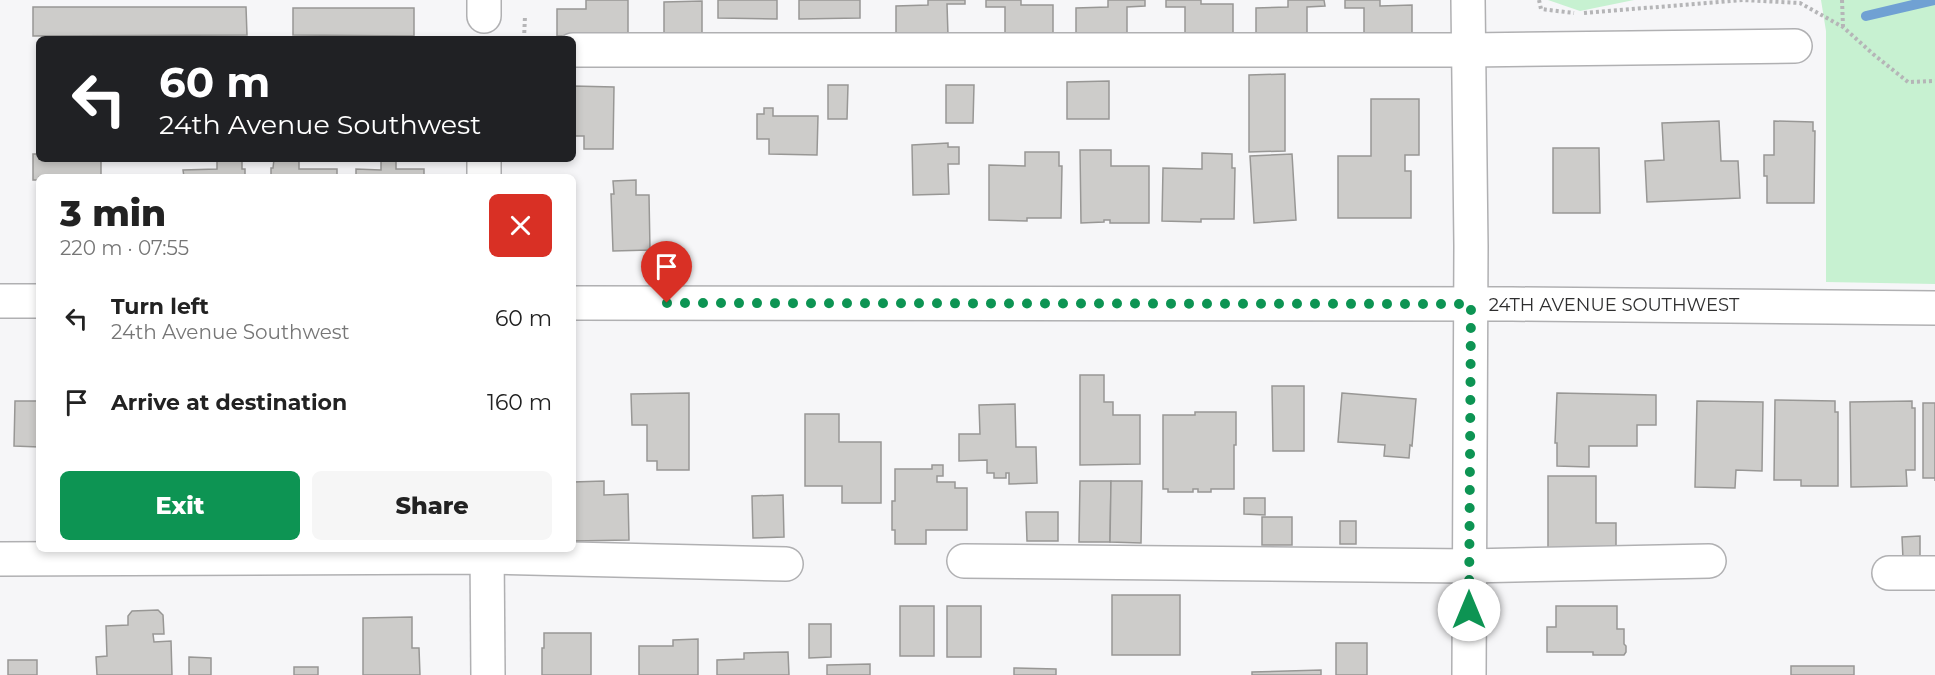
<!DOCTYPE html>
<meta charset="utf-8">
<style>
body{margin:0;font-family:Montserrat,sans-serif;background:#f6f6f6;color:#222;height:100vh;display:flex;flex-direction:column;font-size:22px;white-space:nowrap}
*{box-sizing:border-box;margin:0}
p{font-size:20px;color:#767676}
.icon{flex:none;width:33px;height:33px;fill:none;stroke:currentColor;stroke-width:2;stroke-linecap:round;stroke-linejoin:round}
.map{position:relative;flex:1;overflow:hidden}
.sheet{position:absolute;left:36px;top:174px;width:540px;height:378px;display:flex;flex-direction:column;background:#fff;border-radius:9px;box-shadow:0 3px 9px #0003}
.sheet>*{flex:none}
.banner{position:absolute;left:36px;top:36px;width:540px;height:126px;border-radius:9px;box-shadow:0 3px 9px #0003;background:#202124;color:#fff;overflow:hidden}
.pin{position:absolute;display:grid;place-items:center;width:51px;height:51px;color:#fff;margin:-62px -26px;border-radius:50% 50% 50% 0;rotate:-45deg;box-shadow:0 0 6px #0007}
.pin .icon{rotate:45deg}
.me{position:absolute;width:66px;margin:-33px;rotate:0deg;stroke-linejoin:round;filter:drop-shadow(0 0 4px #0008)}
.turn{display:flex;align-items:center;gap:21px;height:126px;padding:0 24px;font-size:27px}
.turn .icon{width:78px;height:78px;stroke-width:2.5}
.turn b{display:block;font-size:42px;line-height:51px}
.round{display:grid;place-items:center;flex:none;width:63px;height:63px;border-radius:9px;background:#f6f6f6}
.summary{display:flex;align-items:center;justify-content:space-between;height:102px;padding:0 24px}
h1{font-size:36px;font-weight:800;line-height:45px}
.cta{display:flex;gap:12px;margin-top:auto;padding:12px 24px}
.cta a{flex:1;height:69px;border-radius:9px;background:#0d9453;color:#fff;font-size:24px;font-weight:800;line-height:69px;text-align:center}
.cta a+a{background:#f6f6f6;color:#222}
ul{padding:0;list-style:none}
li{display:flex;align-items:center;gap:18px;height:84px;padding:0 24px}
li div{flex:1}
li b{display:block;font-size:22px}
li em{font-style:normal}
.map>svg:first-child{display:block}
.green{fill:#c7f1d1}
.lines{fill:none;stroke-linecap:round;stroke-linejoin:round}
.stream{stroke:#70a1d3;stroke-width:10}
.building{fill:#cdccca;stroke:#989795;stroke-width:1.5}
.minor-casing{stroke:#b0b0b2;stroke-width:36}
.path{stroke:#b5b5b7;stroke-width:4;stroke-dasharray:3 3;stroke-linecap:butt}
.minor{stroke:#fff;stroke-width:33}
.route{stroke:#0d9453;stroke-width:10;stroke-dasharray:0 18}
.labels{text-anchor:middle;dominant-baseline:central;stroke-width:5;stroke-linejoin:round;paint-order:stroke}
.street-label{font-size:18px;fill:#2e2e2f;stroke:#fff}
</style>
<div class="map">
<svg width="1935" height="675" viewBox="0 0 1935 675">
<rect width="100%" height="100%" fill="#f6f6f8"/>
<g class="green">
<polygon points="1548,0 1634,0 1580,11"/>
<polygon points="1821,0 1935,0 1935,284 1826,282 1826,31"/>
</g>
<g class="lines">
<polyline class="stream" points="1866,16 1934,0"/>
</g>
<g class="building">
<polygon points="586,0 628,0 628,36 557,36 557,9 586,9"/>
<polygon points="718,0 777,0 777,19 718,18"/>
<polygon points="799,0 860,0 860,18 799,19"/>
<polygon points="928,0 965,0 965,4 947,4 948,35 896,36 896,6 928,5"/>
<polygon points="986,0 1021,0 1021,5 1053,5 1053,36 1005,37 1005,7 986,7"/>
<polygon points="1108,0 1145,0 1145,6 1127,7 1127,37 1076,37 1076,8 1108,7"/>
<polygon points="1166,0 1201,0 1201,4 1233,4 1233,36 1185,36 1185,7 1166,7"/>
<polygon points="1288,0 1324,0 1325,6 1307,7 1307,37 1256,37 1256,8 1288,7"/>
<polygon points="1345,0 1380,0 1380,6 1412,5 1412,37 1364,37 1364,8 1345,8"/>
<polygon points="702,1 702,37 664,38 664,2"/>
<polygon points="33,7 246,7 247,35 33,36"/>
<polygon points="293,8 414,8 414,36 293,35"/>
<polygon points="1285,74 1285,151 1249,152 1249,75"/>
<polygon points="1109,81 1109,119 1067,119 1067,82"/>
<polygon points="828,85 848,85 847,119 828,119"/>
<polygon points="946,85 974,85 973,123 946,123"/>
<polygon points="573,86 614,87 613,149 584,149 584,136 573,136"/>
<polygon points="1371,99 1419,99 1419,155 1405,155 1405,171 1411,171 1411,218 1338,218 1338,156 1371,156"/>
<polygon points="764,108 773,108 773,116 818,116 817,155 769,154 769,139 757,139 757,114 764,114"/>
<polygon points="1719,121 1721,161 1738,161 1740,198 1647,202 1645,161 1664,160 1662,123"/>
<polygon points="1774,121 1813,122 1813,131 1815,131 1814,203 1767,203 1767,176 1764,176 1764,155 1774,155"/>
<polygon points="948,143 948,147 959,147 959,164 948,164 949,194 913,195 912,145"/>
<polygon points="1553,148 1599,148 1600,213 1553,213"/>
<polygon points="1080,150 1111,150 1111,166 1149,166 1149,223 1110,223 1110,220 1104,220 1104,222 1081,223"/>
<polygon points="1025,152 1059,152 1059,166 1062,166 1061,218 1027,218 1027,221 989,220 989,165 1025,166"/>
<polygon points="1202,153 1232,154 1232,168 1235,168 1234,219 1201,219 1201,222 1162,221 1163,168 1202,169"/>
<polygon points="33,154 39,154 39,159 101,159 101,177 39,177 39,180 33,180"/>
<polygon points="1292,154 1296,220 1254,223 1250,156"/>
<polygon points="217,159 242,159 242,169 245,169 245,177 184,177 183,170 217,169"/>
<polygon points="274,159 299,159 299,169 337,169 337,177 271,177 271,168 273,168"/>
<polygon points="381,159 396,159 396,169 424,169 424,177 356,177 356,169 381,170"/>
<polygon points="636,180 636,195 649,195 650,250 613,251 611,194 614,194 613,181"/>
<polygon points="1080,375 1104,375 1104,402 1113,402 1113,415 1140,415 1140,464 1080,465"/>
<polygon points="1272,386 1304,386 1304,451 1273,451"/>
<polygon points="689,393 689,470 657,470 657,461 647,461 647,425 632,425 631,394"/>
<polygon points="1342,393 1416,399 1412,446 1410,445 1409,458 1384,456 1385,445 1338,442"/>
<polygon points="1557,393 1656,395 1656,425 1637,425 1637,446 1589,446 1589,467 1557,466 1557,443 1555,443"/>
<polygon points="1775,400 1835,401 1835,412 1838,412 1838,486 1801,486 1801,480 1774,480"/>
<polygon points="15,401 39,401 39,447 14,446"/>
<polygon points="1697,401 1763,402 1762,471 1736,470 1735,488 1695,487"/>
<polygon points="1912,401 1912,408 1915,408 1915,470 1906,470 1907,486 1851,487 1850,402"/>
<polygon points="1923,403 1935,403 1935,481 1935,478 1923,478"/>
<polygon points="1015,404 1016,447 1036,447 1037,483 1009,484 1009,473 1006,473 1006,478 994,478 994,473 987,473 987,460 959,461 959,434 980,434 979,405"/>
<polygon points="1195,412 1236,412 1236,445 1234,445 1234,489 1211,489 1211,492 1198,492 1198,489 1193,489 1193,492 1168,492 1168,489 1163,489 1163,415 1195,415"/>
<polygon points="805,414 839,414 839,442 881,442 881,503 842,503 842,486 805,486"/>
<polygon points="932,465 943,465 943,476 937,476 937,482 955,482 955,488 967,488 967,530 926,530 926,544 895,544 895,530 892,530 892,501 895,501 895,469 932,469"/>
<polygon points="1548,476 1596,476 1596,523 1616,523 1616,548 1548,551"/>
<polygon points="604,481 604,495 628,494 629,540 573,541 573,482"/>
<polygon points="1080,481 1111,481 1110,542 1079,542"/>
<polygon points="1111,481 1142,481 1141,543 1110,542"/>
<polygon points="783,495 784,537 753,538 752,496"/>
<polygon points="1244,498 1265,498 1265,515 1244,514"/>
<polygon points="1026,512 1058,512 1058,541 1027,541"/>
<rect x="1262" y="517" width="30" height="28"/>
<rect x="1340" y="521" width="16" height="23"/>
<polygon points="1920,536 1920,558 1903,559 1902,537"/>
<rect x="1112" y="595" width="68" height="60"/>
<rect x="900" y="606" width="34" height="50"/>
<rect x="947" y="606" width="34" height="51"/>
<polygon points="1556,606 1617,606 1617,629 1624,629 1624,644 1626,646 1626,652 1624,655 1593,655 1593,652 1547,652 1547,627 1556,627"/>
<polygon points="158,610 163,615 164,634 153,634 154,642 171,641 172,675 97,675 96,657 107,656 106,626 128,625 128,616 132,611"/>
<polygon points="412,617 412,648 419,648 420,675 363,675 363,618"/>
<polygon points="809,624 831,624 831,657 809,658"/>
<polygon points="544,633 591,633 591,675 542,675 542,648 544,648"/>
<polygon points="698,639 698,675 639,675 639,646 673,646 673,640"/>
<rect x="1336" y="643" width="31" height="32"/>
<polygon points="788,652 789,675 717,675 717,660 744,659 744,653"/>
<polygon points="189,657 211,658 211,675 189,675"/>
<rect x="8" y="660" width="29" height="15"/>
<polygon points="870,664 870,675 827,675 827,665"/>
<rect x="1791" y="666" width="63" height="9"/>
<rect x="294" y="667" width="24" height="8"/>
<polygon points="1014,668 1056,669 1056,675 1014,675"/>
<polygon points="1321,670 1321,675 1252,675 1252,672"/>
</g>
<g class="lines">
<defs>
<g id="minor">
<polyline points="484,0 484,16"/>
<polyline points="1468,0 1471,246 1469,675"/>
<polyline points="573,50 1469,50 1795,46"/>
<polyline points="484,159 484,177"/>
<polyline points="0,301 39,301"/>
<polyline points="573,303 1512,304 1935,308"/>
<polyline points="487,549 488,675"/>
<polyline points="0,559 488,557 786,564"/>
<polyline points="964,561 1469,566 1709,561"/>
<polyline points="1889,573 1935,573"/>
</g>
</defs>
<use href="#minor" class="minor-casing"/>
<g class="path">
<polyline points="1539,0 1541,9 1574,13"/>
<polyline points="1842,0 1843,26"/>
<polyline points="1584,13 1743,0 1800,3 1843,27 1873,54 1908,82 1935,81"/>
<polyline points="524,39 525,16"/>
</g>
<use href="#minor" class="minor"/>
</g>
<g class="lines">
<polyline class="route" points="667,303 1471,304 1469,610"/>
</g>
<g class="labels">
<g class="street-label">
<text x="1614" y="305">24TH AVENUE SOUTHWEST</text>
</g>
</g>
</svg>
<div class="pin" style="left:667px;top:303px;background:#d93025"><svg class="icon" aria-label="arrive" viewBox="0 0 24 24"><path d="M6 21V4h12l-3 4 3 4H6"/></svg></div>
<svg class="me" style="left:1469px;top:610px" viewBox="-20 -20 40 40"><circle r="19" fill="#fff"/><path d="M0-13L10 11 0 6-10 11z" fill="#0d9453"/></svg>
<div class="banner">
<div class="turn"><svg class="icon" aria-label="left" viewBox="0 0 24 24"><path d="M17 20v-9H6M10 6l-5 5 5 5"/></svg><div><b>60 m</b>24th Avenue Southwest</div></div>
</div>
<section class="sheet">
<div class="summary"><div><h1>3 min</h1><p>220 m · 07:55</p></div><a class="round" style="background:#d93025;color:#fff"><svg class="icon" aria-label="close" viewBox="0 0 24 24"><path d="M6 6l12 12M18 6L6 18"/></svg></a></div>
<ul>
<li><svg class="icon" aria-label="left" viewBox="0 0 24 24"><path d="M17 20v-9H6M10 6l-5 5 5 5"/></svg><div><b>Turn left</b><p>24th Avenue Southwest</p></div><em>60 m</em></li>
<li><svg class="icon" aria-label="arrive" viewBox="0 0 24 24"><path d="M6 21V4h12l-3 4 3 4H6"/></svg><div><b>Arrive at destination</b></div><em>160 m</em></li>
</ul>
<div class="cta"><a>Exit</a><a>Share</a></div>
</section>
</div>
